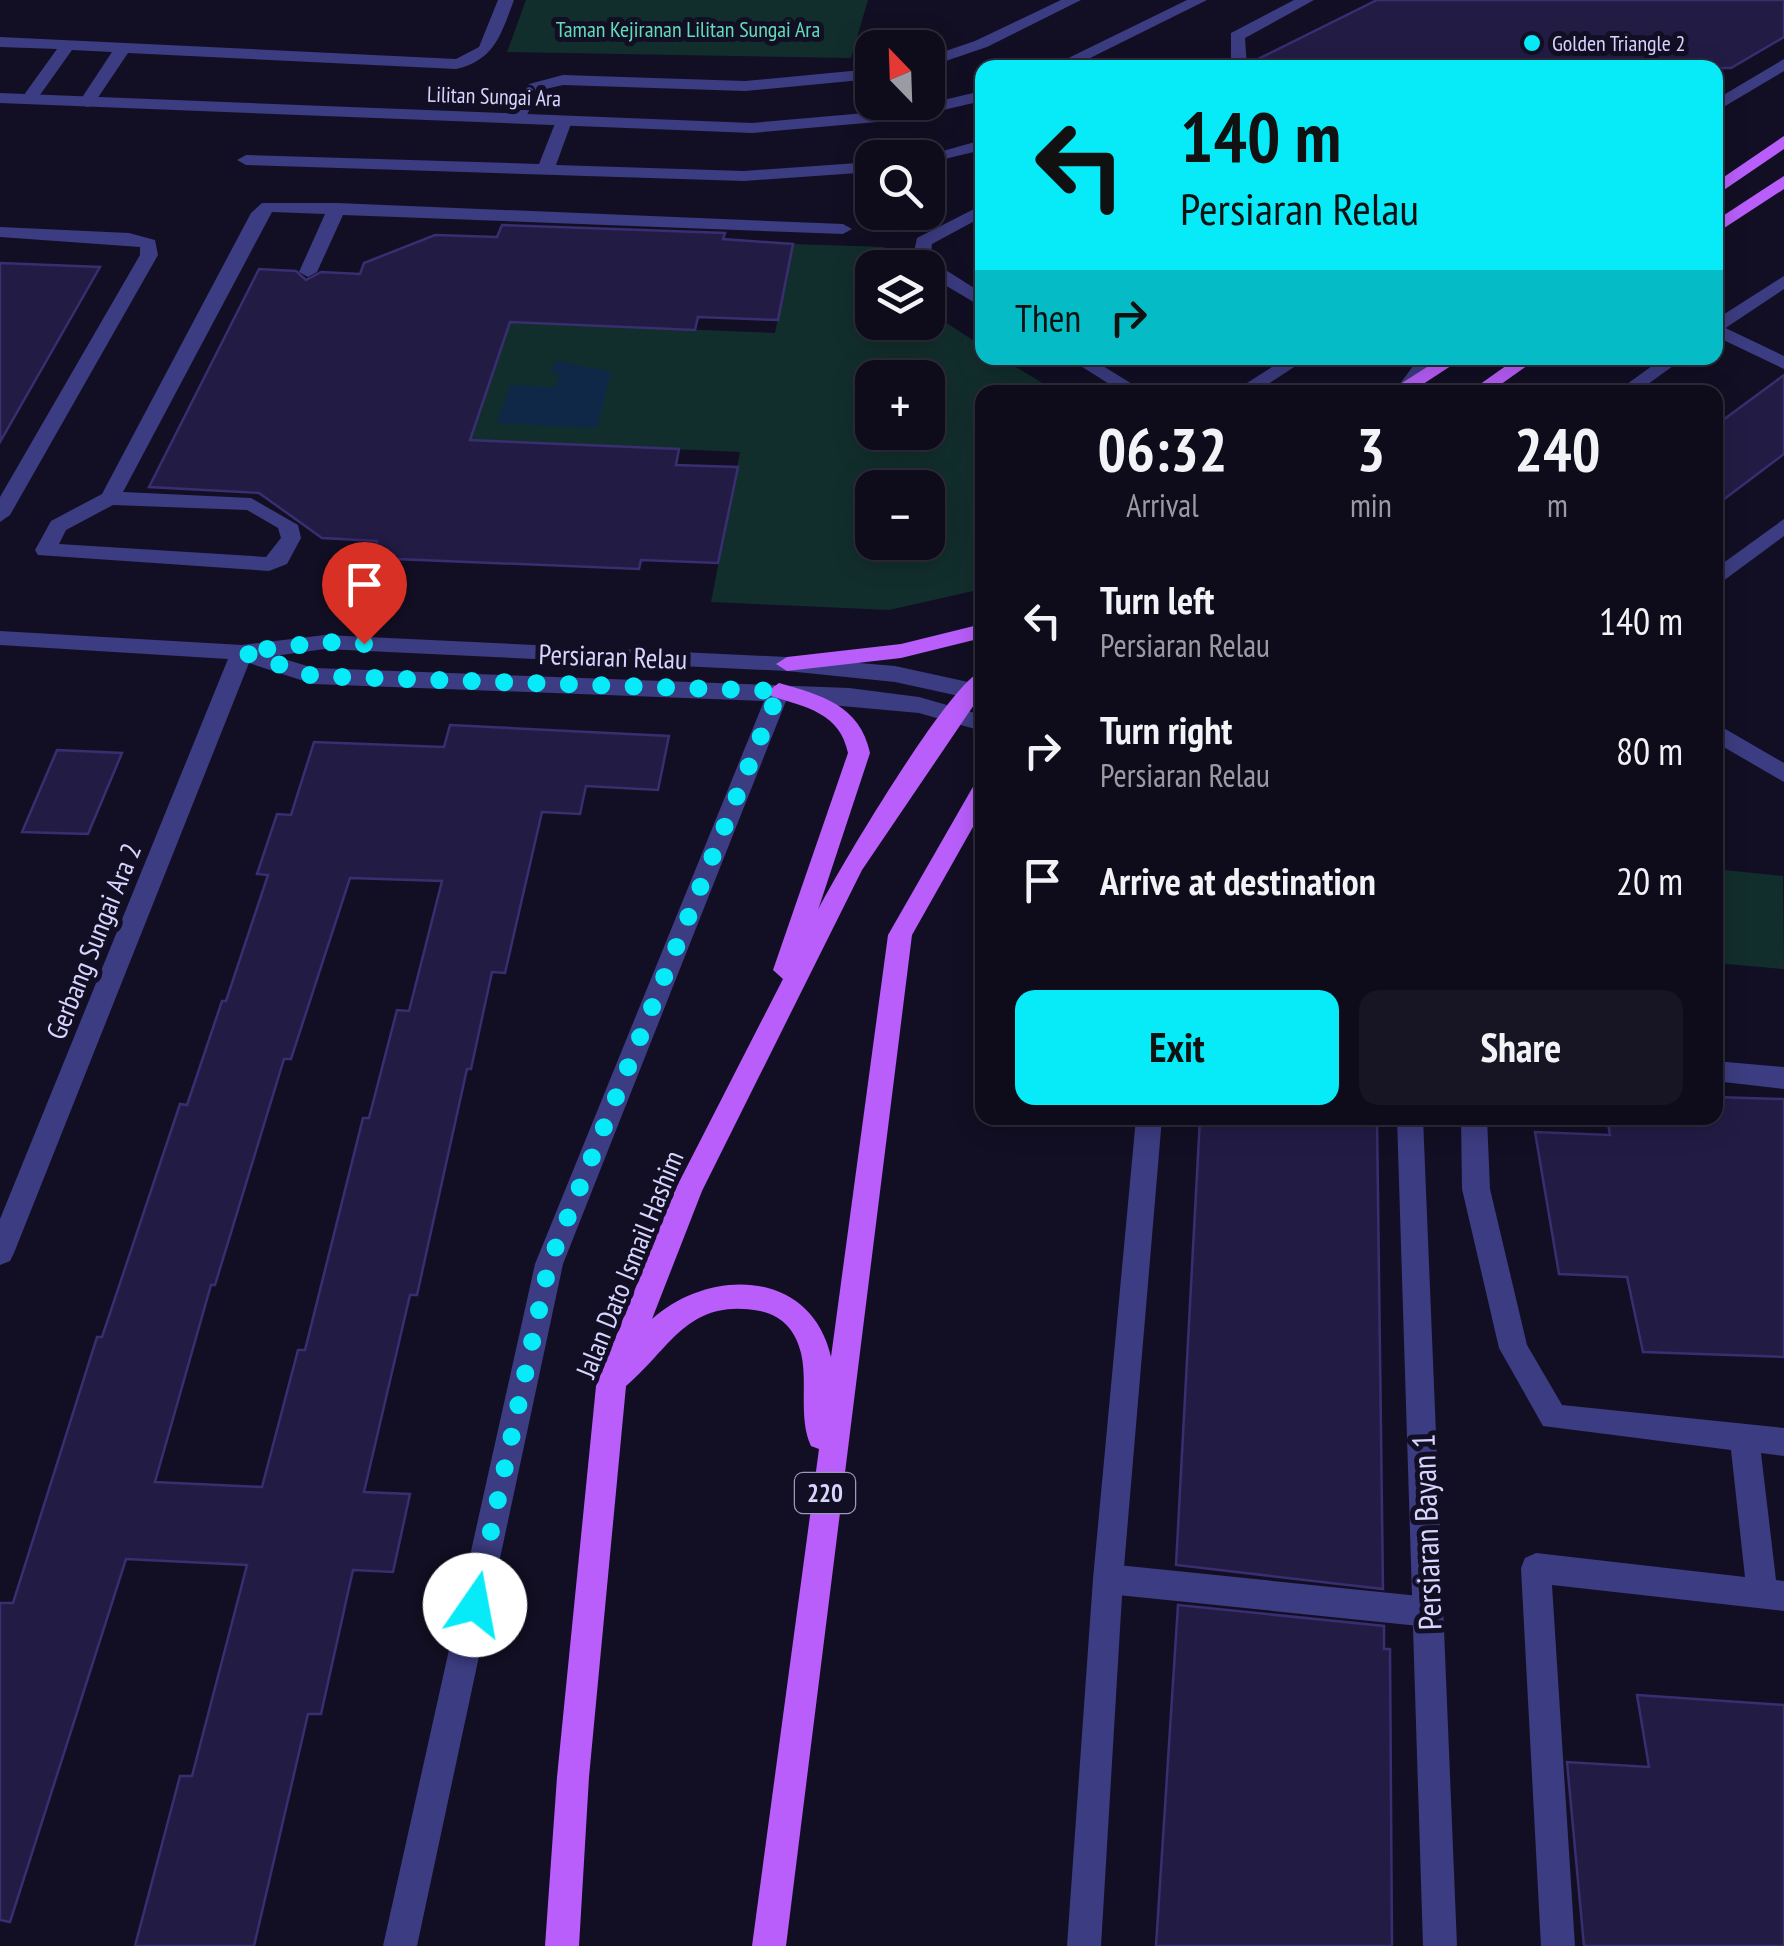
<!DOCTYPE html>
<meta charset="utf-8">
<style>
body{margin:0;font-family:"PT Sans Narrow",sans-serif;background:#171424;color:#f1f3f6;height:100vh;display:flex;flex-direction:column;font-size:38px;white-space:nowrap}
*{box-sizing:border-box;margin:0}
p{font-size:32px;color:#9b9ba3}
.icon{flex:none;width:55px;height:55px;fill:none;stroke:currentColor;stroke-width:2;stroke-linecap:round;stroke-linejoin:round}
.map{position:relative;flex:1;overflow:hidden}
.drawer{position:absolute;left:975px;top:385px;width:748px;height:740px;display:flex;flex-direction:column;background:#0e0b1b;border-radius:20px;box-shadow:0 5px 25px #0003,0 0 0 2px #2e2b3a}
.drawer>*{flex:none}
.hud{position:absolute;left:975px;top:60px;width:748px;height:305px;border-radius:20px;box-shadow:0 5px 25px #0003,0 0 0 2px #2e2b3a;background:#07eaf7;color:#111;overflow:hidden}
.needle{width:65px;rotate:337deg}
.fabs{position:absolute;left:855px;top:30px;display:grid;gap:20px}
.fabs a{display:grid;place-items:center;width:90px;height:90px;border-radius:20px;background:#0e0b1b;box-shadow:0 5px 25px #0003,0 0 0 2px #2e2b3a;font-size:50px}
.pin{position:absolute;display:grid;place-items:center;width:85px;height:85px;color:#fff;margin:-102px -42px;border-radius:50% 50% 50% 0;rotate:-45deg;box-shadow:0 0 10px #0007}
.pin .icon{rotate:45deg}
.me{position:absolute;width:110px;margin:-55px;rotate:12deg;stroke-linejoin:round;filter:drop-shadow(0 0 8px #0008)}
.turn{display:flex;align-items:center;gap:35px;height:210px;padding:0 40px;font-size:45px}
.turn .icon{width:130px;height:130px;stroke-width:2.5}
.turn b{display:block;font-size:70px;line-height:85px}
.then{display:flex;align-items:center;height:95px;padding:0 40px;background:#0003;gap:20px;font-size:38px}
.eta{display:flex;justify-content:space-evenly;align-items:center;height:170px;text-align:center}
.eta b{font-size:60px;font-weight:800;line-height:70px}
.cta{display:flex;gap:20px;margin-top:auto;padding:20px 40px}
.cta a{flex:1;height:115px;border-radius:20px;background:#07eaf7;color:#111;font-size:40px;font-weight:800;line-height:115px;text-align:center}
.cta a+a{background:#171424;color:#f1f3f6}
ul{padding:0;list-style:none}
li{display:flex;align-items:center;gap:30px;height:130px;padding:0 40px}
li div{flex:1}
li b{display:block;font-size:38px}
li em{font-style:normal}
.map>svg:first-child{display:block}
.green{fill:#122e2c;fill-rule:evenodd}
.water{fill:#0f2848}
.building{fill:#221c45;stroke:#382e70;stroke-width:2.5;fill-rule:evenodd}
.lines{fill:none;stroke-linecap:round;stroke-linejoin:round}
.lane{fill:#3c3c82;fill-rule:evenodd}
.street{fill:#3c3c82;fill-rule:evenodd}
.primary{fill:#b95efb;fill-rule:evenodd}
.route{stroke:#07eaf7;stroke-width:18;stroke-dasharray:0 32.4}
.poi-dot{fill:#07eaf7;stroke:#120f24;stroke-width:4}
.labels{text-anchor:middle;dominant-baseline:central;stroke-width:10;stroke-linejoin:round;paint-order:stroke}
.far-park-label{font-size:22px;fill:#61dcb8;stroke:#120f24}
.far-poi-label{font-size:22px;fill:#d7d4fe;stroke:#120f24;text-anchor:start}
.far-street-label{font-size:22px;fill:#d7d4fe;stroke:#120f24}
.shield{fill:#120f24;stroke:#9c99bd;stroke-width:2.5}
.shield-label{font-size:25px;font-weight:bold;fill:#d7d4fe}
.street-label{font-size:28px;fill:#d7d4fe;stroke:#120f24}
.near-street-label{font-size:32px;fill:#d7d4fe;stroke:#120f24}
</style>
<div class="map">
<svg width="1784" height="1946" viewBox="0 0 1784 1946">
<rect width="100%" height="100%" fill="#120f24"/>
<g class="green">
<polygon points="526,0 868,0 851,58 507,52"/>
<path d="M793,244L885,247L882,267L872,268V322H928V311L982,346V358H1001L1057,392H982V589L889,610L711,602L740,452L470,440L510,322L775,333ZM872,378H928V432H872ZM872,488H928V542H872Z"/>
<polygon points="1715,869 1783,876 1784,969 1715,963"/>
</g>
<polygon class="water" points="558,361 611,372 597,428 497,423 510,385 556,387 559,377 550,369"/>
<g class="building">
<polygon points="1377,0 1784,0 1784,37 1731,68 1251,68 1250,63"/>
<polygon points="502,225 725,233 723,239 793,244 778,320 698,317 695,330 510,322 470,440 679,449 676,465 738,467 718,563 641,560 639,569 372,558 377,541 322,538 259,493 149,487 259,269 296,271 306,280 321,272 360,274 364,263 435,235 497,237"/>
<polygon points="0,263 100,267 0,442"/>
<polygon points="1784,375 1784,454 1715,506 1715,426"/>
<path d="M450,725L669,736L658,790L586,786L580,814L542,812L505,973L492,972L471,1069H467L417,1295H410L364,1492L410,1494L393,1572L353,1570L321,1714H308L254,1946H135L180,1776H192L247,1565L126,1559L10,1922L0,1920V1603H13L97,1337H102L180,1104L187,1105L222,1001H226L268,875L257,874L277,814L291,815L314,742L444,747ZM350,878L442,881L409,1011L397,1010L369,1118H363L305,1350H298L262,1487L155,1482L211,1285H215L284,1059H291Z"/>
<polygon points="57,750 122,753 88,834 22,832"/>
<polygon points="1715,1097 1784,1099 1784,1357 1643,1352 1627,1277 1559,1274 1535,1132 1610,1135 1607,1118 1715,1118"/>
<polygon points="1200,1118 1377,1118 1383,1589 1176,1565"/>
<polygon points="1178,1605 1384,1626 1384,1649 1390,1649 1392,1946 1156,1946"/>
<polygon points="1637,1695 1784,1705 1784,1946 1584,1946 1567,1762 1649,1767"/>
</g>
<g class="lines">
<g class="lane">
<path d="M498,0H514C501,34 495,60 456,69L128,53L93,105L87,107L79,102L112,52L72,50L35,102L29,104L21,99L57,49L0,47V37L456,59L479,47Z"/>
<polygon points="1061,0 1081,0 987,47 928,67 928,57 975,41"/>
<polygon points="1294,0 1314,0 1245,38 1247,68 1231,68 1231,33"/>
<polygon points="1784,59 1784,71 1715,112 1715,100"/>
<polygon points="872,69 872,79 745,91 563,85 541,90 522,123 508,119 529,84 563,75 745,81"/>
<polygon points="564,116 572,121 556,165 744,171 872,162 872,172 744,181 246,165 237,160 246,155 539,164 556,121"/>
<polygon points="982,140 982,150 928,163 928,158 918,158"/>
<path d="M262,203H337L843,224L852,229L843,234L343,215L317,272L308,277L299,272L325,214L272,212L123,492L251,498L298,525L301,538L287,564L269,571L38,555L35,550L51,521L102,494L251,213ZM113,505L247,510L278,528L281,538L266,557L59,544L66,530Z"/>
<polygon points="982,205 982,217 932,244 930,260 982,293 982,307 928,275 928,268 917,268 912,261 917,238"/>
<polygon points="0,227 129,233 155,240 158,255 10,515 0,522 0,497 140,255 140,247 0,237"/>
<polygon points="1715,323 1784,356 1784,369 1715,336"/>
<polygon points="1068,358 1090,358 1145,392 1122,392"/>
<polygon points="1286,358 1308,358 1256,392 1233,392"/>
<polygon points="1715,1061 1784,1067 1784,1089 1715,1081"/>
<polygon points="1461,1118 1487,1118 1490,1189 1527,1345 1562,1405 1784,1428 1784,1456 1761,1453 1776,1580 1784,1581 1784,1611 1552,1585 1575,1946 1541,1946 1521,1568 1525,1558 1536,1553 1745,1577 1731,1450 1543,1426 1499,1348 1462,1189"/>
<polygon points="1108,1564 1429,1597 1440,1601 1445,1612 1440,1623 1429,1627 1108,1594 1097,1590 1093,1579 1097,1568"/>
</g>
<g class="street">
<polygon points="1187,0 1207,0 1070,68 1048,68"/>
<polygon points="982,91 982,101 900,120 752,133 0,103 0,93 752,123 900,110"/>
<polygon points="1784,276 1784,289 1715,335 1715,320"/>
<polygon points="1419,358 1438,358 1410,392 1394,392"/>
<polygon points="1663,358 1684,358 1637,392 1616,392"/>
<polygon points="1784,519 1784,536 1715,587 1715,569"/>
<polygon points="0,631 242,645 325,635 787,657 895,666 982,685 982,701 895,682 787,671 325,649 274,656 314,668 849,688 919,697 982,715 982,731 919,713 786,701 563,1264 417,1946 383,1946 535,1264 764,701 313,684 249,663 14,1253 10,1261 0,1265 0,1219 228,659 0,645"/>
<polygon points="1715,723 1784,763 1784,782 1715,742"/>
<polygon points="1136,1118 1162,1118 1123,1579 1101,1946 1067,1946 1093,1579"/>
<polygon points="1397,1118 1423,1118 1457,1946 1423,1946"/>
</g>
<g class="primary">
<polygon points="1784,136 1784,149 1715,196 1715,183"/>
<polygon points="1784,176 1784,189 1715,234 1715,221"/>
<polygon points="1441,358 1463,358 1411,392 1388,392"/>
<polygon points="1517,358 1538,358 1490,392 1469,392"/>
<polygon points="982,624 982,638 901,658 787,671 776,664 787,657 901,644"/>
<path d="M982,671V693L862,870L702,1191L652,1319C710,1267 811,1269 831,1357L888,935L974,785L982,783V811L912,935L786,1946H752L819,1449L811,1446C798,1418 808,1382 801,1353C796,1331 782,1315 760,1311C688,1297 670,1349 626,1386L589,1777L579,1946H545L557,1777L596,1386L675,1190L783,979L773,970L848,753C840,713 806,707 771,696L768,691L779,683C821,695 860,705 870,753L818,910C837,872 950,681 982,671Z"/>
</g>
</g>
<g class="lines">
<polyline class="route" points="364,644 325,642 242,652 313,676 779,691 549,1264 475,1605"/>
</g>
<circle class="poi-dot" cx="1532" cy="43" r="10"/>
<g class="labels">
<g class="far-park-label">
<text x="688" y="29">Taman Kejiranan Lilitan Sungai Ara</text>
</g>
<g class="far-poi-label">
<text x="1552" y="43">Golden Triangle 2</text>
</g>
<g class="far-street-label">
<text transform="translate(494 96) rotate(2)">Lilitan Sungai Ara</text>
</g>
<rect class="shield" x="795" y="1473" width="60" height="40" rx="8"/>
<g class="shield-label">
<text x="825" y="1493">220</text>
</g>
<g class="street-label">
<text transform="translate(613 656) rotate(2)">Persiaran Relau</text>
<text transform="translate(93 941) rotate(-68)">Gerbang Sungai Ara 2</text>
<text transform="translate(629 1264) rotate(-68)">Jalan Dato Ismail Hashim</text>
</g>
<g class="near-street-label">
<text transform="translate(1426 1532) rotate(-92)">Persiaran Bayan 1</text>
</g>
</g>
</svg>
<div class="fabs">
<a><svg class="needle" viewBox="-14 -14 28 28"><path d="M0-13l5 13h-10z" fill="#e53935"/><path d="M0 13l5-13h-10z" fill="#9b9ba3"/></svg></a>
<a><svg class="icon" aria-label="search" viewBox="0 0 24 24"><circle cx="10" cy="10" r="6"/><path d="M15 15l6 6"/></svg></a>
<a><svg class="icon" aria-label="layers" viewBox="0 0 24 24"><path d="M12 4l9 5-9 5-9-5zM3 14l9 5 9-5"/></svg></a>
<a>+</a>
<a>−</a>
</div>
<div class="pin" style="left:364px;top:644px;background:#d93025"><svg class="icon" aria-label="arrive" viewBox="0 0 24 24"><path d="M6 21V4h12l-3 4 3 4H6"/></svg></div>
<svg class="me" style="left:475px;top:1605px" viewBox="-20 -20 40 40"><circle r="19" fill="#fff"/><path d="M0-13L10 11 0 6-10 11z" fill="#07eaf7"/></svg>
<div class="hud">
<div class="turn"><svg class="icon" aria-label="left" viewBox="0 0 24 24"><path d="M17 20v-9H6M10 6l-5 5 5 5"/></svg><div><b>140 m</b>Persiaran Relau</div></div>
<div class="then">Then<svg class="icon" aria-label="right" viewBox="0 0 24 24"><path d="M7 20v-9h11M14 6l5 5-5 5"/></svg></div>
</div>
<section class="drawer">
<div class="eta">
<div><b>06:32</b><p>Arrival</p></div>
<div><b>3</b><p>min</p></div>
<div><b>240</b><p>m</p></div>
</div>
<ul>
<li><svg class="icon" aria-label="left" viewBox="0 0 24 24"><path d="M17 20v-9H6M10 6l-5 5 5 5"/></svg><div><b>Turn left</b><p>Persiaran Relau</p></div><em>140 m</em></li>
<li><svg class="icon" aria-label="right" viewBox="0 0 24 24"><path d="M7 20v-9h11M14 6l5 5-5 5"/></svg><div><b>Turn right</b><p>Persiaran Relau</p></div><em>80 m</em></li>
<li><svg class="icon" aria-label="arrive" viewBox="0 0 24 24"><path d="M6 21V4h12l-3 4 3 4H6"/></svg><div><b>Arrive at destination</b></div><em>20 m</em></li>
</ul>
<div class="cta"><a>Exit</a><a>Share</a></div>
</section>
</div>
